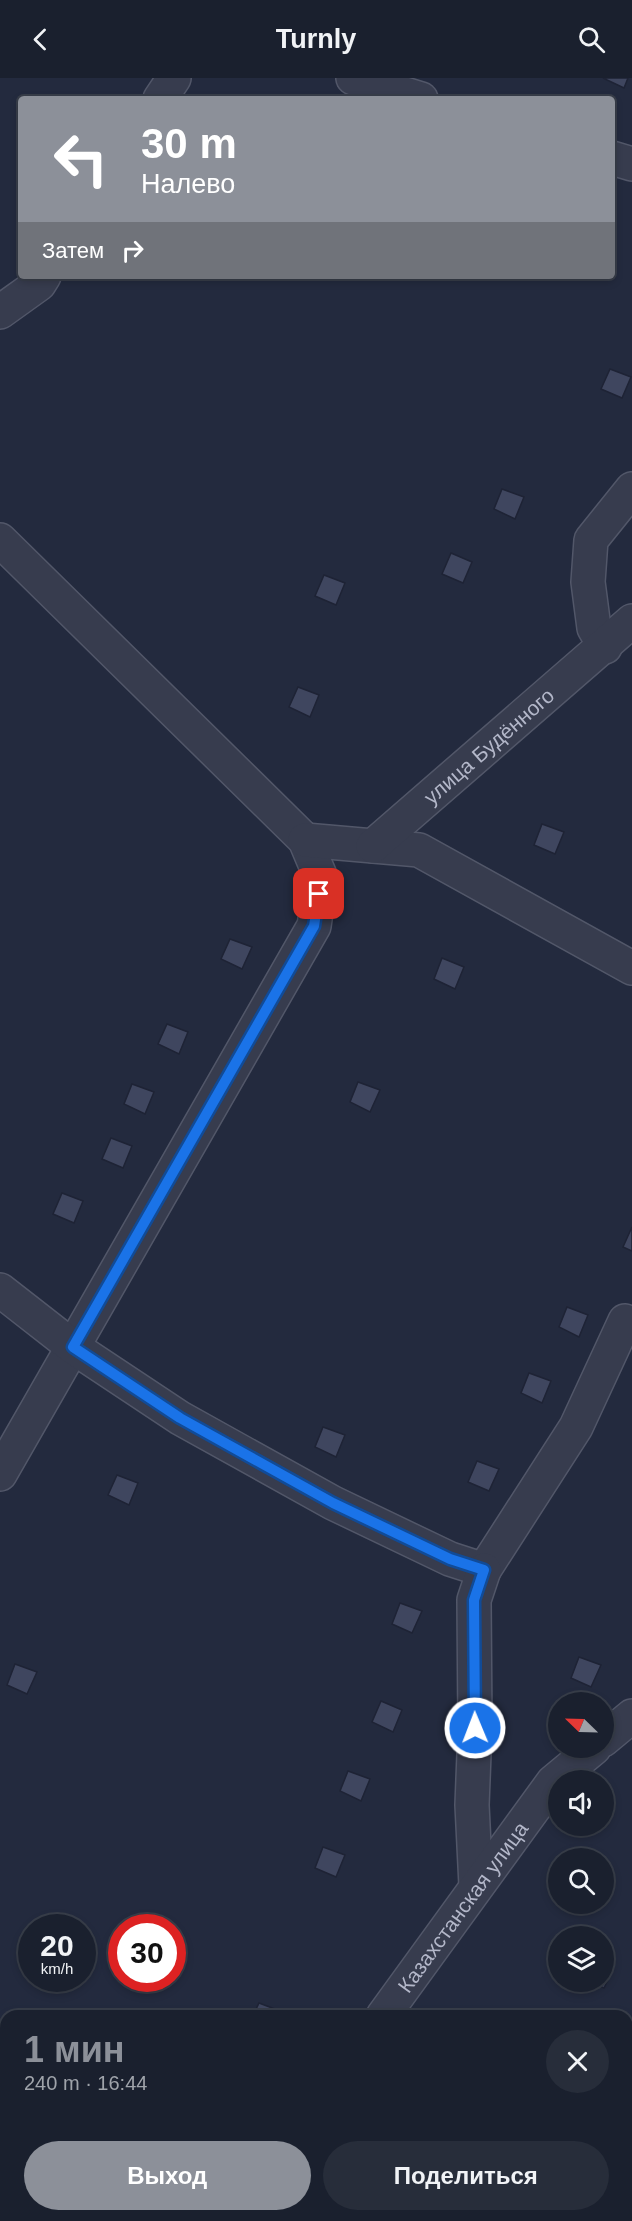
<!DOCTYPE html>
<html lang="ru">
<meta charset="utf-8">
<style>
body{margin:0;font-family:Arial,sans-serif;background:#272d3a;color:#f1f3f6;height:100vh;display:flex;flex-direction:column;font-size:22px;white-space:nowrap}
*{box-sizing:border-box;margin:0}
p{font-size:20px;color:#9fa3aa}
.icon{flex:none;width:33px;height:33px;fill:none;stroke:currentColor;stroke-width:2;stroke-linecap:round;stroke-linejoin:round}
.map{position:relative;flex:1;overflow:hidden}
.side{position:absolute;left:0px;top:1932px;width:633px;height:212px;display:flex;flex-direction:column;background:#1a202e;border-radius:18px 18px 0 0;box-shadow:0 3px 9px #0003,0 0 0 2px #383e4a}
.side>*{flex:none}
.banner{position:absolute;left:18px;top:18px;width:597px;height:183px;border-radius:6px;box-shadow:0 3px 9px #0003,0 0 0 2px #383e4a;background:#8c9099;color:#fff;overflow:hidden}
.needle{width:39px;rotate:293deg}
.controls{position:absolute;left:548px;top:1614px;display:grid;gap:12px}
.controls a{display:grid;place-items:center;width:66px;height:66px;border-radius:50%;background:#1a202e;box-shadow:0 3px 9px #0003,0 0 0 2px #383e4a;font-size:30px}
.speed{position:absolute;left:18px;top:1836px;display:flex;gap:12px;font-size:30px;font-weight:700;text-align:center}
.speed>*{display:grid;place-content:center;width:78px;height:78px;border-radius:50%;background:#1a202e;box-shadow:0 3px 9px #0003,0 0 0 2px #383e4a;line-height:1}
.speed small{font-size:15px;font-weight:400}
.speed .limit{border:9px solid #d22;background:#fff;color:#111}
.pin{position:absolute;display:grid;place-items:center;width:51px;height:51px;color:#fff;margin:-26px;border-radius:12px;box-shadow:0 3px 9px #0006}
.me{position:absolute;width:66px;margin:-33px;rotate:359deg;stroke-linejoin:round;filter:drop-shadow(0 0 4px #0008)}
.turn{display:flex;align-items:center;gap:21px;height:126px;padding:0 24px;font-size:27px}
.turn .icon{width:78px;height:78px;stroke-width:2.5}
.turn b{display:block;font-size:42px;line-height:51px}
.then{display:flex;align-items:center;height:57px;padding:0 24px;background:#0003;gap:12px;font-size:22px}
.round{display:grid;place-items:center;flex:none;width:63px;height:63px;border-radius:32px;background:#272d3a}
.summary{display:flex;align-items:center;justify-content:space-between;height:102px;padding:0 24px}
h1{font-size:36px;font-weight:800;line-height:45px;color:#8c9099}
.primary-button{display:flex;gap:12px;margin-top:auto;padding:12px 24px}
.primary-button a{flex:1;height:69px;border-radius:36px;background:#8c9099;color:#fff;font-size:24px;font-weight:800;line-height:69px;text-align:center}
.primary-button a+a{background:#272d3a;color:#f1f3f6}
header{display:flex;justify-content:space-between;align-items:center;height:78px;padding:0 24px;background:#1a202e;font-size:27px;font-weight:800}
.map>svg:first-child{display:block}
.building{fill:#3f465f;stroke:#1e2335;stroke-width:1.5}
.lines{fill:none;stroke-linecap:round;stroke-linejoin:round}
.minor-casing{stroke:#525769;stroke-width:36}
.minor{stroke:#373c4e;stroke-width:33}
.route-casing{stroke:#114b97;stroke-width:15}
.route{stroke:#1a73e8;stroke-width:10}
.labels{text-anchor:middle;dominant-baseline:central;stroke-width:6;stroke-linejoin:round;paint-order:stroke}
.street-label{font-size:21px;fill:#b3b7c9;stroke:#1c2133}
</style>
<header><svg class="icon" aria-label="back" viewBox="0 0 24 24"><path d="M15 5l-7 7 7 7"/></svg>Turnly<svg class="icon" aria-label="search" viewBox="0 0 24 24"><circle cx="10" cy="10" r="6"/><path d="M15 15l6 6"/></svg></header>
<div class="map">
<svg width="632" height="2143" viewBox="0 0 632 2143">
<rect width="100%" height="100%" fill="#232a3e"/>
<g class="building">
<polygon points="603,0 628,0 624,10"/>
<polygon points="610,291 631,299 622,320 601,311"/>
<polygon points="502,411 524,419 515,441 494,431"/>
<polygon points="451,475 472,484 463,505 442,496"/>
<polygon points="324,497 345,505 336,527 315,518"/>
<polygon points="298,609 319,617 310,639 289,629"/>
<polygon points="542,746 564,754 555,776 534,767"/>
<polygon points="230,861 252,869 242,891 221,881"/>
<polygon points="442,880 464,889 455,911 434,901"/>
<polygon points="167,946 188,954 179,976 158,966"/>
<polygon points="358,1004 380,1012 370,1034 350,1024"/>
<polygon points="132,1006 154,1014 145,1036 124,1026"/>
<polygon points="111,1060 132,1068 123,1090 102,1081"/>
<polygon points="62,1115 83,1123 74,1145 53,1136"/>
<polygon points="632,1149 632,1173 623,1169"/>
<polygon points="567,1229 588,1237 579,1259 559,1249"/>
<polygon points="529,1295 551,1303 542,1325 521,1315"/>
<polygon points="323,1349 345,1357 336,1379 315,1369"/>
<polygon points="477,1383 499,1391 489,1413 468,1404"/>
<polygon points="117,1397 138,1405 129,1427 108,1417"/>
<polygon points="400,1525 422,1533 412,1555 392,1546"/>
<polygon points="579,1579 601,1587 591,1609 571,1600"/>
<polygon points="15,1586 37,1594 27,1616 7,1607"/>
<polygon points="381,1623 402,1632 393,1654 372,1644"/>
<polygon points="348,1693 370,1701 361,1723 340,1713"/>
<polygon points="323,1769 345,1777 336,1799 315,1790"/>
<polygon points="603,1884 614,1889 604,1910 590,1904 603,1904"/>
<polygon points="259,1925 280,1933 278,1938 253,1938"/>
</g>
<g class="lines">
<defs>
<g id="minor">
<polyline points="353,0 421,21"/>
<polyline points="160,21 174,0"/>
<polyline points="612,80 632,86"/>
<polyline points="0,234 39,206 44,198"/>
<polyline points="0,462 305,762 321,800 314,848 0,1396"/>
<polyline points="605,569 594,550 588,504 591,462 632,411"/>
<polyline points="305,762 419,772 632,890"/>
<path id="s1" d="M373,768L632,543"/>
<polyline points="0,1212 73,1269 180,1340 333,1425 450,1481 484,1492 576,1349 625,1243"/>
<polyline points="603,1662 632,1638"/>
<polyline points="476,1808 472,1727 475,1650 474,1522 484,1492"/>
<path id="s2" d="M383,1938L553,1704L594,1670"/>
<polyline points="627,1979 632,1971"/>
<polyline points="0,2084 6,2087"/>
<polyline points="133,2138 147,2143"/>
<polyline points="235,2143 239,2138"/>
<polyline points="542,2143 544,2138"/>
</g>
</defs>
<use href="#minor" class="minor-casing"/>
<use href="#minor" class="minor"/>
</g>
<g class="lines">
<defs>
<polyline id="route" points="319,816 314,848 73,1269 180,1340 333,1425 450,1481 484,1492 474,1522 475,1650"/>
</defs>
<use href="#route" class="route-casing"/>
<use href="#route" class="route"/>
</g>
<g class="labels">
<g class="street-label">
<text stroke="none"><textPath href="#s1" startOffset="153">улица Будённого</textPath></text>
<text stroke="none"><textPath href="#s2" startOffset="135">Казахстанская улица</textPath></text>
</g>
</g>
</svg>
<div class="controls">
<a><svg class="needle" viewBox="-14 -14 28 28"><path d="M0-13l5 13h-10z" fill="#e53935"/><path d="M0 13l5-13h-10z" fill="#9fa3aa"/></svg></a>
<a><svg class="icon" aria-label="sound" viewBox="0 0 24 24"><path d="M4 9h4l5-4v14l-5-4H4zM17 9q2 3 0 6"/></svg></a>
<a><svg class="icon" aria-label="search" viewBox="0 0 24 24"><circle cx="10" cy="10" r="6"/><path d="M15 15l6 6"/></svg></a>
<a><svg class="icon" aria-label="layers" viewBox="0 0 24 24"><path d="M12 4l9 5-9 5-9-5zM3 14l9 5 9-5"/></svg></a>
</div>
<div class="speed"><div>20<small>km/h</small></div><div class="limit">30</div></div>
<div class="pin" style="left:319px;top:816px;background:#d93025"><svg class="icon" aria-label="arrive" viewBox="0 0 24 24"><path d="M6 21V4h12l-3 4 3 4H6"/></svg></div>
<svg class="me" style="left:475px;top:1650px" viewBox="-20 -20 40 40"><circle r="17" fill="#1a73e8" stroke="#fff" stroke-width="3"/><path d="M0-11L8 9 0 5-8 9z" fill="#fff"/></svg>
<div class="banner">
<div class="turn"><svg class="icon" aria-label="left" viewBox="0 0 24 24"><path d="M17 20v-9H6M10 6l-5 5 5 5"/></svg><div><b>30 m</b>Налево</div></div>
<div class="then">Затем<svg class="icon" aria-label="right" viewBox="0 0 24 24"><path d="M7 20v-9h11M14 6l5 5-5 5"/></svg></div>
</div>
<section class="side">
<div class="summary"><div><h1>1 мин</h1><p>240 m · 16:44</p></div><a class="round"><svg class="icon" aria-label="close" viewBox="0 0 24 24"><path d="M6 6l12 12M18 6L6 18"/></svg></a></div>
<div class="primary-button"><a>Выход</a><a>Поделиться</a></div>
</section>
</div>
